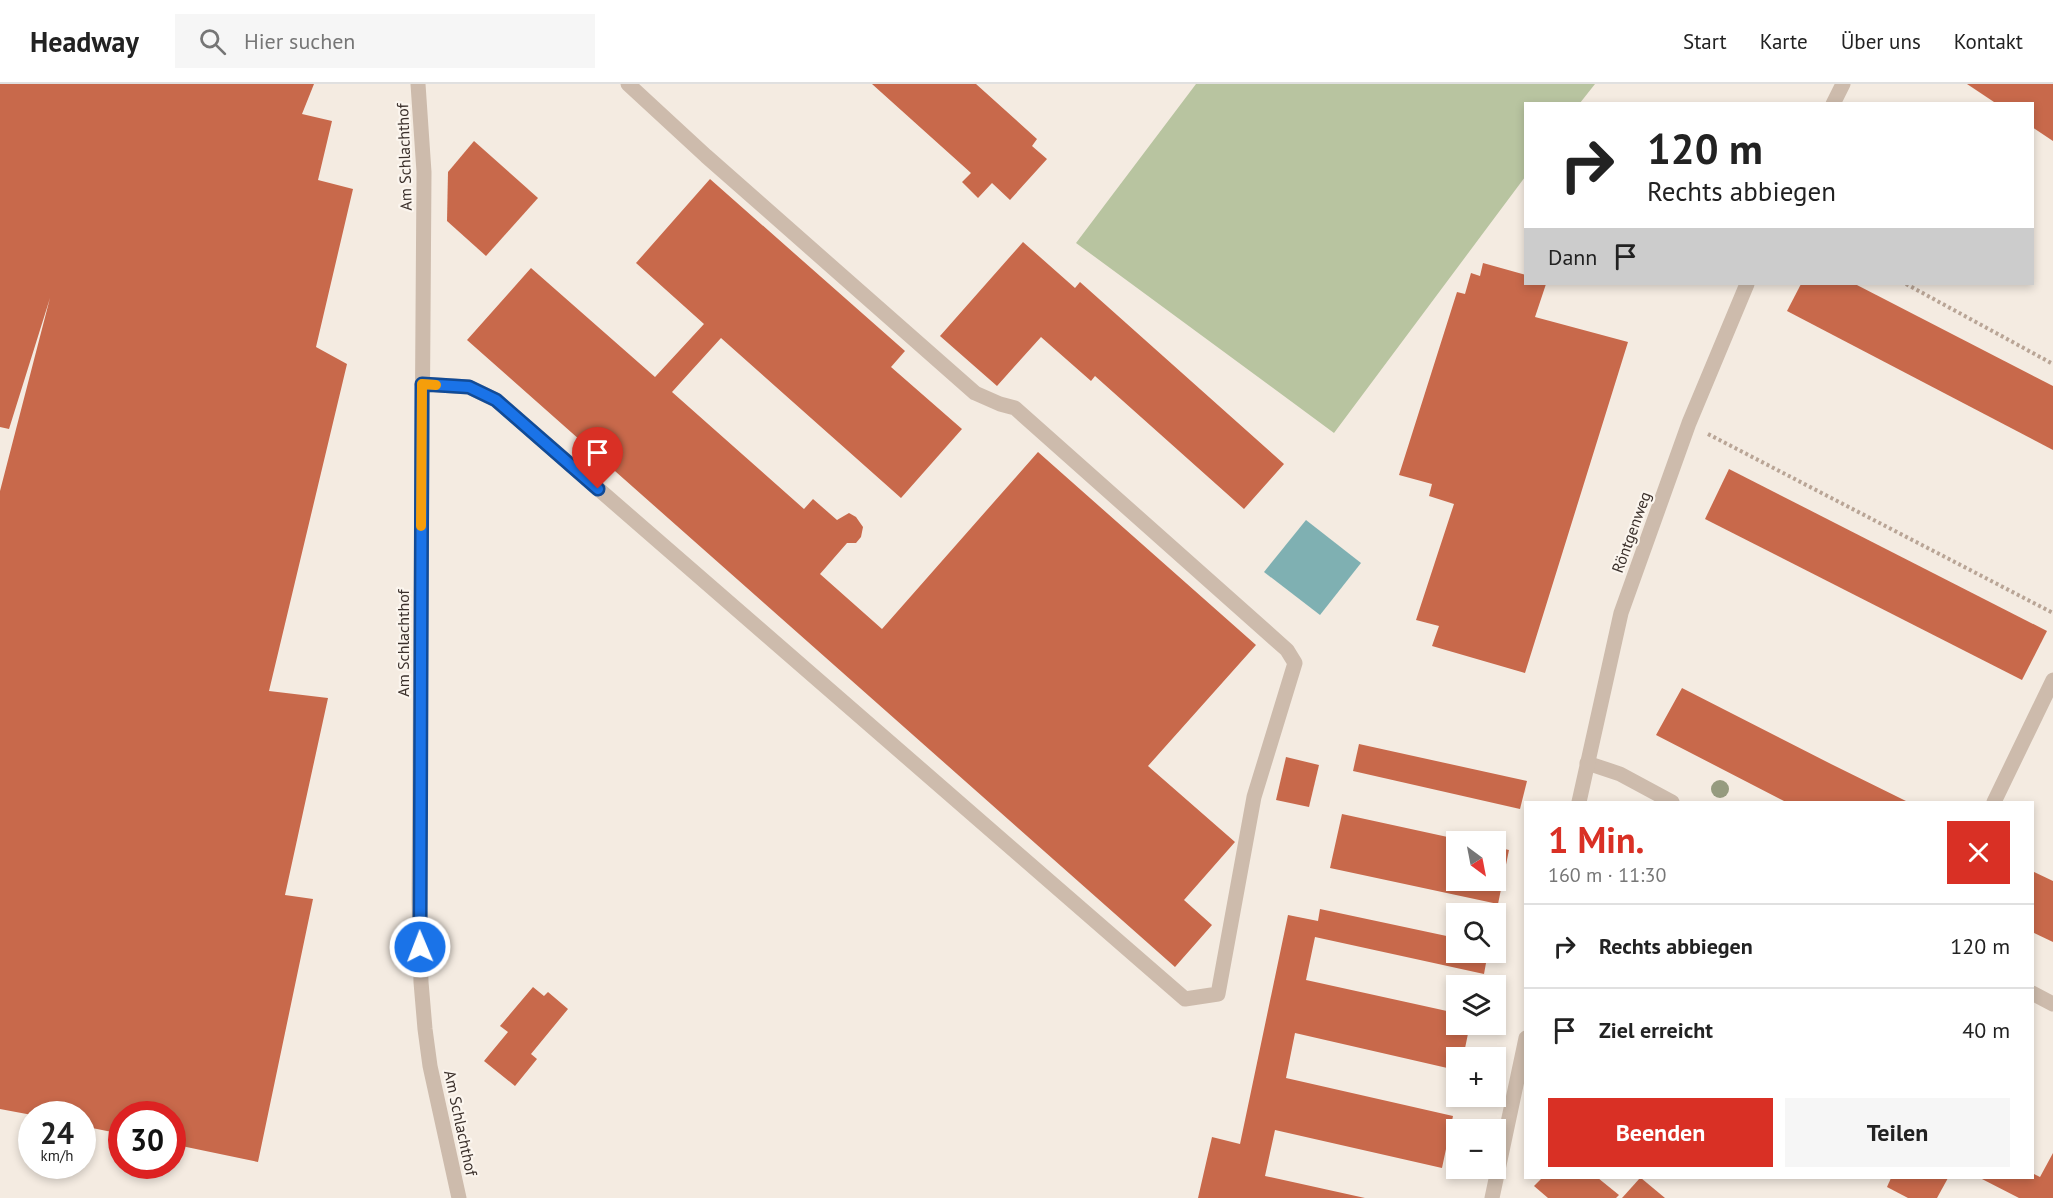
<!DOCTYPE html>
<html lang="de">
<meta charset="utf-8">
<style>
body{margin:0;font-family:"PT Sans",sans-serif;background:#f6f6f6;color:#222;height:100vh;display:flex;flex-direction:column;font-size:22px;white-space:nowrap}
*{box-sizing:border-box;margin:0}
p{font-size:20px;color:#767676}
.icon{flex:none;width:33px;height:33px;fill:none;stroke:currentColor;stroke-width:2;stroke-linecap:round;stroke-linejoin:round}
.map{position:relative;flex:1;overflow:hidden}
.side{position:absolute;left:1524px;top:717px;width:510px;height:378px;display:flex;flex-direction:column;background:#fff;border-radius:0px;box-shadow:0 3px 9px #0003}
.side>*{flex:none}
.top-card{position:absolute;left:1524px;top:18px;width:510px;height:183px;border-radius:0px;box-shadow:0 3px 9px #0003;background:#fff;color:#222;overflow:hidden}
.needle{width:39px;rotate:148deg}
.fabs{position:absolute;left:1446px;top:747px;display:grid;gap:12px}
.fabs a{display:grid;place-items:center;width:60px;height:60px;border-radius:0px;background:#fff;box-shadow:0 3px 9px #0003;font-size:30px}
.speed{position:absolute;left:18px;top:1017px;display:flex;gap:12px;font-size:30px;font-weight:700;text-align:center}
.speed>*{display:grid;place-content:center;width:78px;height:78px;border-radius:50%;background:#fff;box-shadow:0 3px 9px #0003;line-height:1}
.speed small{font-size:15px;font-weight:400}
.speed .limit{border:9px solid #d22;background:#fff;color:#111}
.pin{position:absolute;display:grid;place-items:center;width:51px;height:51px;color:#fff;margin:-62px -26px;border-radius:50% 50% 50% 0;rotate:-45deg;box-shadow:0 0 6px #0007}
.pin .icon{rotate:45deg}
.me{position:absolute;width:66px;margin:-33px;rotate:359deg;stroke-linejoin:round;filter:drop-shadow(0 0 4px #0008)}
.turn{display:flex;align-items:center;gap:21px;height:126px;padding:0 24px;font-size:27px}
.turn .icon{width:78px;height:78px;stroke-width:2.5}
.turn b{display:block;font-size:42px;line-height:51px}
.then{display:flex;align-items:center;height:57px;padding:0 24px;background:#0003;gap:12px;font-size:22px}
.round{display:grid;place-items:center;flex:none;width:63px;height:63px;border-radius:0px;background:#f6f6f6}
.head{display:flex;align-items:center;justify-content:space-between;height:102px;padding:0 24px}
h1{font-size:36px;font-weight:700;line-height:45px;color:#d93025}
.action{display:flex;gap:12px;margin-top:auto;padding:12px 24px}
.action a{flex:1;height:69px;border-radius:0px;background:#d93025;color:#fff;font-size:24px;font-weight:700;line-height:69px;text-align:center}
.action a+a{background:#f6f6f6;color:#222}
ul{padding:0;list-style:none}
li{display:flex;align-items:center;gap:18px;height:84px;padding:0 24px;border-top:2px solid #e0e0e0}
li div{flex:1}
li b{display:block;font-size:22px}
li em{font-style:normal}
header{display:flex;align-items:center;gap:36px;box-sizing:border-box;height:84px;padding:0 30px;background:#fff;border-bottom:2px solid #e0e0e0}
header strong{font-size:28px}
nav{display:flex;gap:33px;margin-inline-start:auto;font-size:21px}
.search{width:420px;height:54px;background:#f6f6f6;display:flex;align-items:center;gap:15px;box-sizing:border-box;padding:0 21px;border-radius:0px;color:#767676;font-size:22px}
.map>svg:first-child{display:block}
.green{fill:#b8c4a0}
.water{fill:#7fb0b2}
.building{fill:#c8694b}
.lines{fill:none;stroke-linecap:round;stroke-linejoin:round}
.path{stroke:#b9a596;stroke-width:4;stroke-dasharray:3 3;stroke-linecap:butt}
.minor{stroke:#cdbbac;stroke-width:15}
.tree{fill:#969b7f}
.route-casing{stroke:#114b97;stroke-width:15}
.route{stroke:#1a73e8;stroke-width:10}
.slow{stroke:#f59e0b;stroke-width:10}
.labels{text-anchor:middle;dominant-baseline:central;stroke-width:4.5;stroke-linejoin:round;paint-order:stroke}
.street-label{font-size:16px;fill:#3b302b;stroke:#fbf5ee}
</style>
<header>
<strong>Headway</strong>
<div class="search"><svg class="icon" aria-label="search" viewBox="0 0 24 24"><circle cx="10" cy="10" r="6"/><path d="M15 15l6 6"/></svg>Hier suchen</div>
<nav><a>Start</a><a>Karte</a><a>Über uns</a><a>Kontakt</a></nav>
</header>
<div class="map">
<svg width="2053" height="1114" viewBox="0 0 2053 1114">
<rect width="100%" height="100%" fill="#f4ebe1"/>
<polygon class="green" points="1196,0 1595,0 1580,19 1526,20 1525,93 1334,349 1076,159"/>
<polygon class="water" points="1306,436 1361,479 1320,531 1264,488"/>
<g class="building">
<polygon points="0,0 314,0 302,30 332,37 318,96 353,105 316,263 347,280 269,607 328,614 285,811 313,815 258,1078 172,1060 172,1030 122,1030 122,1050 82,1042 82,1030 32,1031 0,1025 0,407 50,214 9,345 0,343"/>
<polygon points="872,0 976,0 1037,55 1032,62 1047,75 1010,116 992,99 978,114 962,98 971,89"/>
<polygon points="1967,0 2053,0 2053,57 2032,43 2032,20 1997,20"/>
<polygon points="474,57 538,114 486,172 447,137 448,88"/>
<polygon points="710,95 905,267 891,283 962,345 901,414 721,254 672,308 804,425 813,415 837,436 849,429 856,433 863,443 861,453 856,459 847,459 820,490 882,545 1038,368 1256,561 1148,682 1235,758 1184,816 1212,841 1175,883 467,256 531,184 655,293 704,240 636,179"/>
<polygon points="1023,158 1075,204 1080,198 1284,380 1244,425 1095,292 1091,297 1041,253 997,302 940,252"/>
<polygon points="1483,179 1526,191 1526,200 1546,200 1535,233 1628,258 1525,589 1432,562 1439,542 1416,536 1454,420 1429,412 1432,400 1399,391 1457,208 1465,210 1471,189 1480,192"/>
<polygon points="1801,200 1855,200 2053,302 2053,366 1787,227"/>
<polygon points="1729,385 2047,547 2022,596 1705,435"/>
<polygon points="1682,604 1831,680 1908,718 1786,718 1656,651"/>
<polygon points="1359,660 1527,697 1520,725 1353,687"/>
<polygon points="1286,673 1319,681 1309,723 1276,716"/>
<polygon points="1342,730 1466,757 1456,758 1456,796 1496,796 1496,763 1509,766 1498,820 1330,784"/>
<polygon points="2032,787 2053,797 2053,858 2032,848"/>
<polygon points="1320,825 1456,854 1456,868 1488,868 1484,890 1315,853 1306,896 1456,929 1456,940 1470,940 1463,974 1456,974 1456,986 1295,949 1286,994 1453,1032 1442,1084 1275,1046 1265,1092 1365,1114 1198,1114 1212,1053 1240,1060 1288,831 1318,837"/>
<polygon points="533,903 544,912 548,908 568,925 531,970 537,975 515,1002 484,977 508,948 500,942"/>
<polygon points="2053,1069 2053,1114 2019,1114 1980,1094 2032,1094 2032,1089 2040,1093"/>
<polygon points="1542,1094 1598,1094 1619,1111 1616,1114 1548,1114 1534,1102"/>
<polygon points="1640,1094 1641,1094 1665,1114 1622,1114"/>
<polygon points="1891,1094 1948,1094 1937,1114 1908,1114 1887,1103"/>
</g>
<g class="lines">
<g class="path">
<polyline points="1906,200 2053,280"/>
<polyline points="1708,350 2053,529"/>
</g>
<g class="minor">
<polyline points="418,0 424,88 419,817 421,898 425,945 430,982 459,1114"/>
<polyline points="1833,20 1843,0"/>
<polyline points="422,300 469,303 496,316 1185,915 1218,910 1254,713 1295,579 1287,566 1015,324 1000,320 975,309 706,72 628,0"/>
<polyline points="1587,679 1620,690 1672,718"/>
<polyline points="1579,718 1621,529 1689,339 1747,200"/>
<polyline points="1994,718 2053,596"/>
<polyline points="2032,909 2053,920"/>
<polyline points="1492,1114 1526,954"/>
</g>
</g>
<circle class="tree" cx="1720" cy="705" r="9"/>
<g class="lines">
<defs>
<polyline id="route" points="420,863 422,300 469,303 496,316 598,405"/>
</defs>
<use href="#route" class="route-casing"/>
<use href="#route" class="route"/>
<polyline class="slow" points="421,442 422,300 436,301"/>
</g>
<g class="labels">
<g class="street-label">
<text transform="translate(404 73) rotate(-92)">Am Schlachthof</text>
<text transform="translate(1631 448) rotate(-70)">Röntgenweg</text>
<text transform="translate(403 559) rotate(-90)">Am Schlachthof</text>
<text transform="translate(461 1039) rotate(78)">Am Schlachthof</text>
</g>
</g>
</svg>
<div class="fabs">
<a><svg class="needle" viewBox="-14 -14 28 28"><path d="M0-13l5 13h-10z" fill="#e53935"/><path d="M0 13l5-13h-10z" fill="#767676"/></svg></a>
<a><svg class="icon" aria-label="search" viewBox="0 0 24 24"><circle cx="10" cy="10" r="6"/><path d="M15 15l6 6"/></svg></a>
<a><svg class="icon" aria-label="layers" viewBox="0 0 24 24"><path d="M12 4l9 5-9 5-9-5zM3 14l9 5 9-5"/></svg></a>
<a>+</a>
<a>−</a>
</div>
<div class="speed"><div>24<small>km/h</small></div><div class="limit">30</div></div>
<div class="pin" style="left:598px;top:405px;background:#d93025"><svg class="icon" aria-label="arrive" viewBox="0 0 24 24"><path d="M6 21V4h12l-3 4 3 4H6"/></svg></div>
<svg class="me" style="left:420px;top:863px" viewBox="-20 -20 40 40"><circle r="17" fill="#1a73e8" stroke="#fff" stroke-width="3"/><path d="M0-11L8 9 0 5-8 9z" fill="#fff"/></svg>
<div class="top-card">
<div class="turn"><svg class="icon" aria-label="right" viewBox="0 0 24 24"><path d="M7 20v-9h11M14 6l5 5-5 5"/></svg><div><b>120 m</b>Rechts abbiegen</div></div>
<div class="then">Dann<svg class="icon" aria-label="arrive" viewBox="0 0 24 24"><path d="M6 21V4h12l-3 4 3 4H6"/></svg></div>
</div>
<section class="side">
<div class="head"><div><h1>1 Min.</h1><p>160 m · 11:30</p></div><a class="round" style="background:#d93025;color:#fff"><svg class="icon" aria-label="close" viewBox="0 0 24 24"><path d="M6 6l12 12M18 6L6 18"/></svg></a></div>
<ul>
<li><svg class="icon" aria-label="right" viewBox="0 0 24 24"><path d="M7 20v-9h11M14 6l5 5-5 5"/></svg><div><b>Rechts abbiegen</b></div><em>120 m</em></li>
<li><svg class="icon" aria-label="arrive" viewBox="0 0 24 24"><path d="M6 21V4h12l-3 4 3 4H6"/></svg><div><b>Ziel erreicht</b></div><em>40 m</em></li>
</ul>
<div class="action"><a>Beenden</a><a>Teilen</a></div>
</section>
</div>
